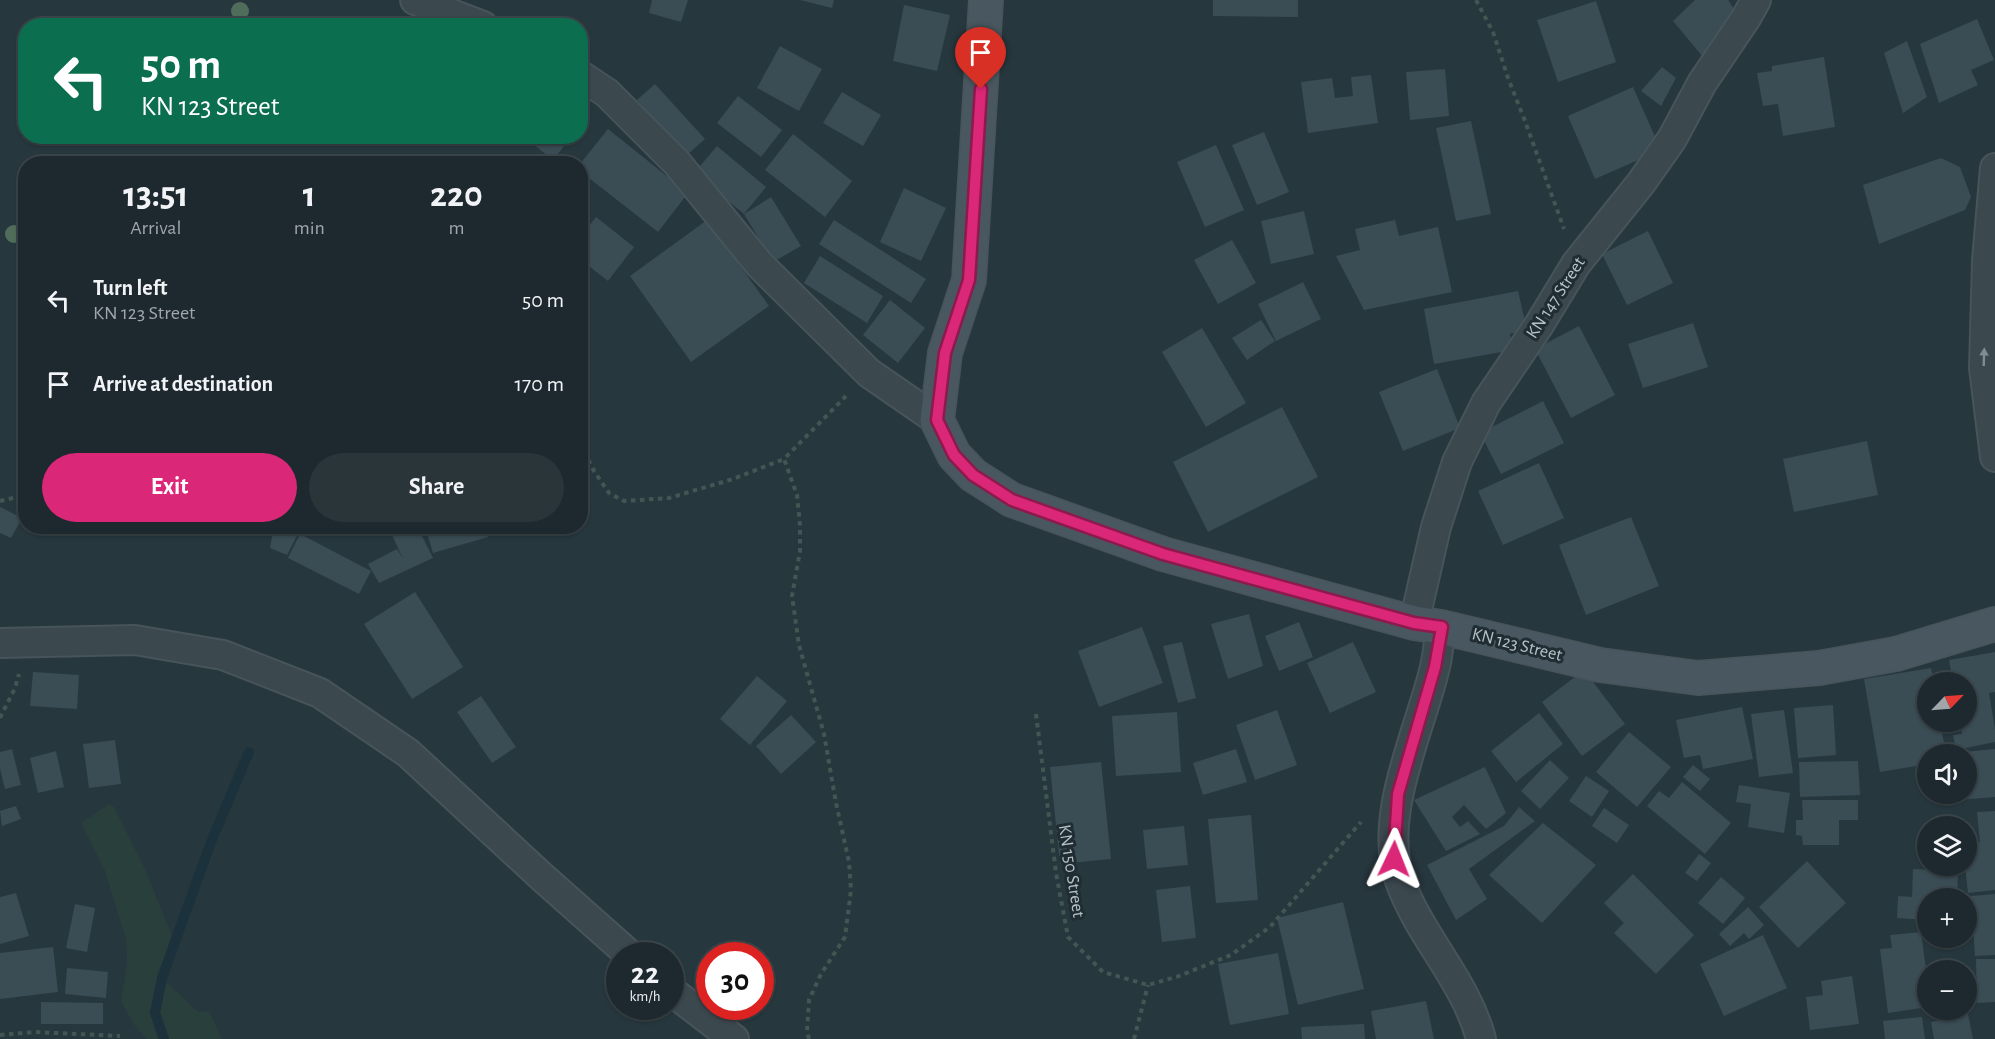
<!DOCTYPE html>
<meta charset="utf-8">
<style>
body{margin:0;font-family:"Alegreya Sans",sans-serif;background:#2a353a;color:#f1f3f6;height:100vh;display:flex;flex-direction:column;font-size:22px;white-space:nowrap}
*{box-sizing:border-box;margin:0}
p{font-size:20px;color:#a0a6aa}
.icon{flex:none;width:33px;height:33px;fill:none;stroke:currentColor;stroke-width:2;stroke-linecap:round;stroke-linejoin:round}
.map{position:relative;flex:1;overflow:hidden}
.details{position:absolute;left:18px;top:156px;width:570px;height:378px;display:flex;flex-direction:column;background:#1d292e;border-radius:24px;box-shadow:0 2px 4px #0004,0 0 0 2px #3b454a}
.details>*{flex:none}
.top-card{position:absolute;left:18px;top:18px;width:570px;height:126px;border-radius:24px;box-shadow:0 2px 4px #0004,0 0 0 2px #3b454a;background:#0b6e4f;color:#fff;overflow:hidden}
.needle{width:39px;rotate:65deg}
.buttons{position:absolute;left:1917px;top:672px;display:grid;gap:12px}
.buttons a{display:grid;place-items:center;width:60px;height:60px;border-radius:50%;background:#1d292e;box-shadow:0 2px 4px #0004,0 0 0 2px #3b454a;font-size:30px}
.speed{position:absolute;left:606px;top:942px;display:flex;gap:12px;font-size:30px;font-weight:700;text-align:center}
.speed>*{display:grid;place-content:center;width:78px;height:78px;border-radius:50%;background:#1d292e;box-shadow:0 2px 4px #0004,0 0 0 2px #3b454a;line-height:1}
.speed small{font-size:15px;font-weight:400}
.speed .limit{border:9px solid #d22;background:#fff;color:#111}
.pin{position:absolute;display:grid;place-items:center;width:51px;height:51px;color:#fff;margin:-62px -26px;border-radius:50% 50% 50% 0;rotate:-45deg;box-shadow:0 0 6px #0007}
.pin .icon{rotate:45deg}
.me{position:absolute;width:66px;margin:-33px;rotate:2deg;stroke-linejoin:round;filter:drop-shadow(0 0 4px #0008)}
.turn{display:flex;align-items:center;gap:21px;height:126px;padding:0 24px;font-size:27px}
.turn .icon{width:78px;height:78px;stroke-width:2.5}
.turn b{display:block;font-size:42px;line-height:51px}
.eta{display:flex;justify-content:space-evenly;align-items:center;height:102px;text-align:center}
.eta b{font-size:36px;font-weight:600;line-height:42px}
.primary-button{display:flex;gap:12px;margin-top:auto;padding:12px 24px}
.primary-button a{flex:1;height:69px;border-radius:36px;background:#db2777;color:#fff;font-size:24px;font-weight:600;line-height:69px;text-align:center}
.primary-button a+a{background:#2a353a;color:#f1f3f6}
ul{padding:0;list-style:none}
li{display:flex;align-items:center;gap:18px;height:84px;padding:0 24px}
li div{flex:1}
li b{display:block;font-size:22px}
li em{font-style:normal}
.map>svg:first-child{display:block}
.green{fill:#293f3b}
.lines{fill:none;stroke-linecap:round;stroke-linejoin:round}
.stream{stroke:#1b313b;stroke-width:10}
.building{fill:#3a4c54}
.minor-casing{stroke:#47545a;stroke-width:32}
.secondary-casing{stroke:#47545a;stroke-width:36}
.path{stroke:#425753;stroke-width:4;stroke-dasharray:4.5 4.5;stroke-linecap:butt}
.minor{stroke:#3b484e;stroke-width:28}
.secondary{stroke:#495860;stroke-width:33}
.tree{fill:#506c5a}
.oneway{fill:#7f8c92}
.route-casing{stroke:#8e194d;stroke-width:15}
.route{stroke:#db2777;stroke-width:10}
.labels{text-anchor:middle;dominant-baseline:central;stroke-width:6;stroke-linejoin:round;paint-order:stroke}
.street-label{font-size:18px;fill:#b7c3c9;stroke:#202d33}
</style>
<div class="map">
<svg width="1995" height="1039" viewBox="0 0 1995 1039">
<rect width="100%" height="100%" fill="#27373e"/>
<polygon class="green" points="109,804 114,807 145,869 177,948 172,962 163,966 164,980 198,1012 209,1011 222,1039 146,1039 133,1023 121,1001 127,962 126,939 105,871 81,823"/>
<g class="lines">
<polyline class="stream" points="164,1039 155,1013 162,978 211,842 249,752"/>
</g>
<g class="building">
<polygon points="652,0 688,0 681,22 649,13"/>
<polygon points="800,0 834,0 832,8"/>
<polygon points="1213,0 1298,0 1298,17 1213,16"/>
<polygon points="1695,0 1728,0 1740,18 1703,57 1673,21"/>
<polygon points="1596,1 1616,62 1558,82 1537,20"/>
<polygon points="904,5 950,15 937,71 893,61"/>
<polygon points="1977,19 1994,60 1971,70 1978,85 1939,103 1920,44"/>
<polygon points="1907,41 1927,97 1903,113 1884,53"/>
<polygon points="780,46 822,69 799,111 757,88"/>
<polygon points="1824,57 1835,127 1783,136 1778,104 1763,106 1757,73 1772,71 1772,66"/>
<polygon points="1662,67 1676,78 1661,106 1641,91"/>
<polygon points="1445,69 1449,116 1410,120 1406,72"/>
<polygon points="1371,75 1378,123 1308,133 1301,82 1332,78 1335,98 1353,96 1351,77"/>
<polygon points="655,84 705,139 687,155 637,100"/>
<polygon points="1633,87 1661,150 1595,179 1568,116"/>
<polygon points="842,92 881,115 863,146 823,123"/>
<polygon points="738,96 782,130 761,157 717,123"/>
<polygon points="1471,121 1491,214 1456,221 1436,128"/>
<polygon points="608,129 688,193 658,232 580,171 580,164"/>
<polygon points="1264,132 1289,192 1257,205 1232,145"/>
<polygon points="793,134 852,181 825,217 765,170"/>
<polygon points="523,136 572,136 553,160"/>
<polygon points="1216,145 1244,210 1205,227 1177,162"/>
<polygon points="717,146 766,187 744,214 694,173"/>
<polygon points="1941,158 1960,167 1971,197 1965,210 1879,244 1863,185"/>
<polygon points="904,188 946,208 921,261 880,242"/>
<polygon points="771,197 801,246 773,262 744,214"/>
<polygon points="1304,211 1314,254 1271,264 1261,221"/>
<polygon points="596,217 634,247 608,281 580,259 580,237"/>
<polygon points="707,220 769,306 691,362 630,276"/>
<polygon points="834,220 926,279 911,303 819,244"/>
<polygon points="1395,220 1399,236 1438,227 1452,292 1364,310 1336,256 1360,250 1355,229"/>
<polygon points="1648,231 1673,283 1627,305 1602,254"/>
<polygon points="1232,240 1256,283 1218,304 1194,260"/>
<polygon points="820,256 883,296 867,323 804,283"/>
<polygon points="1303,282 1321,319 1276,341 1258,304"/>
<polygon points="1518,291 1527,330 1510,334 1513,350 1434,364 1424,309"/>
<polygon points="890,300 925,328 898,363 863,335"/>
<polygon points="1261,320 1275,341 1247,360 1232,338"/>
<polygon points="1693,323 1708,367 1643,388 1628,344"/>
<polygon points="1579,326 1615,395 1571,418 1535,349"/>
<polygon points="1202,328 1246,403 1206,427 1162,352"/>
<polygon points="1437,369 1460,428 1403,451 1379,392"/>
<polygon points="1543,401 1564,443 1501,474 1480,433"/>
<polygon points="1282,407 1318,477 1208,532 1173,462"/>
<polygon points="1867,441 1878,495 1794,512 1783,459"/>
<polygon points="1539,463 1564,518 1503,545 1478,491"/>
<polygon points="580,489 590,511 580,516"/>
<polygon points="0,507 22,518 11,538 0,533"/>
<polygon points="1631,517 1659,586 1586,615 1559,545"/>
<polygon points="274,526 302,526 287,555 270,548"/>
<polygon points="388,526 417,526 433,558 379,583 368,564 397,549 403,559"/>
<polygon points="425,526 485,526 488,537 433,553"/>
<polygon points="300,534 371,571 359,594 288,558"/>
<polygon points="415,592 463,667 412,699 364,624"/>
<polygon points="1249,614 1263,666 1228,679 1211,624"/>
<polygon points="1299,622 1313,657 1279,671 1265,636"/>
<polygon points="1142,627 1163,683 1099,707 1078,651"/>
<polygon points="1182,642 1196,698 1178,703 1163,646"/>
<polygon points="1353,642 1376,692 1330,713 1307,663"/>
<polygon points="1995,652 1995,692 1989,693 1995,729 1995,742 1956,750 1953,735 1962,734 1960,722 1966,722 1966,682 1953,682 1949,660"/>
<polygon points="1931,668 1934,682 1928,682 1928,722 1940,722 1946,754 1928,754 1928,764 1880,772 1864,679"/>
<polygon points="1584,670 1625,724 1582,756 1542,702"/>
<polygon points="33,672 79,675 77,709 30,706"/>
<polygon points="757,676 787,701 750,745 720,719"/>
<polygon points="481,696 516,747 492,763 457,712"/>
<polygon points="1833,705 1836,755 1798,758 1794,708"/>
<polygon points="1742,707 1753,759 1703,769 1700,755 1684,758 1676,720"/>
<polygon points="1277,710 1297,765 1255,780 1236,725"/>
<polygon points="1784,710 1793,773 1759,777 1751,714"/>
<polygon points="1177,712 1181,772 1116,776 1112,716"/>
<polygon points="1539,713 1563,744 1516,782 1491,751"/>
<polygon points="791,715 816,742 781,774 756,746"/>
<polygon points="1629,732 1671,767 1637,807 1596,772"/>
<polygon points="115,740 121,784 89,788 83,744"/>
<polygon points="12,749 21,785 5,789 0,769 0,752"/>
<polygon points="1236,749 1247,782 1203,795 1193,763"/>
<polygon points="1995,749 1995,797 1958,800 1957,794 1966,794 1966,754 1953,754 1953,753"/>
<polygon points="56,751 64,787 38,793 30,758"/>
<polygon points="1550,760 1569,778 1540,809 1521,791"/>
<polygon points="1858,761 1860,795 1800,797 1799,762"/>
<polygon points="1101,762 1111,859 1060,864 1050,767"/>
<polygon points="1693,765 1710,779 1700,791 1683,777"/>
<polygon points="1485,767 1506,813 1486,829 1464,805 1452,817 1460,827 1468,821 1480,834 1446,851 1414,800"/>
<polygon points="1586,776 1609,791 1592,817 1569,801"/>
<polygon points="1682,782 1731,823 1705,854 1647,806 1659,791 1669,798"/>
<polygon points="1739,785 1790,793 1784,833 1748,827 1751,804 1736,802"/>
<polygon points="1802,800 1858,800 1858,820 1839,820 1839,845 1803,845 1802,836 1796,835 1796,820 1803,820"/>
<polygon points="16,806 21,819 2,826 0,811"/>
<polygon points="1519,807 1535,821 1469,869 1487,899 1456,920 1427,865 1504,826"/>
<polygon points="1604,808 1629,825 1617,843 1592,826"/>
<polygon points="1995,811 1995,890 1968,893 1965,866 1966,843 1980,842 1977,812"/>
<polygon points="1251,815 1258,900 1216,903 1208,819"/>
<polygon points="1543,823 1596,865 1542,923 1489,875"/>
<polygon points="1184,826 1188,865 1147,869 1143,830"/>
<polygon points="1699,854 1711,863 1697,881 1685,873"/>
<polygon points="1807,861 1846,903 1798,948 1759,907"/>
<polygon points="1913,869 1958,871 1957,898 1928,898 1928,920 1897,918 1898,896 1912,897"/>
<polygon points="1633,874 1694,935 1656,974 1614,933 1624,923 1604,903"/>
<polygon points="1721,877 1745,898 1723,924 1698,903"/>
<polygon points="1190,886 1196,938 1162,942 1156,890"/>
<polygon points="16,893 29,936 0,944 0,897"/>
<polygon points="1995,894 1995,955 1975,956 1971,896"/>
<polygon points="1343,902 1364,989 1298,1005 1277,918"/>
<polygon points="75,904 95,908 87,952 66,948"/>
<polygon points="1748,907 1764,925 1749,939 1744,933 1730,946 1719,934"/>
<polygon points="1921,932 1928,984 1928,1007 1888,1013 1880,949 1892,948 1890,935"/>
<polygon points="1763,935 1787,988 1724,1016 1700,964"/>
<polygon points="53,947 58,992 0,999 0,953"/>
<polygon points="1278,953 1289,1014 1230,1025 1218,964"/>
<polygon points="1976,959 1995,959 1995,1002 1977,1003"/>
<polygon points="67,968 108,972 106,998 65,994"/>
<polygon points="1852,976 1859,1024 1810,1030 1806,997 1823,995 1821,981"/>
<polygon points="1426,1001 1434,1039 1376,1039 1371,1011"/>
<polygon points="41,1002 103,1003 103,1024 41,1024"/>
<polygon points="1968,1014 1973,1039 1934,1039 1931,1022"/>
<polygon points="1922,1017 1925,1039 1885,1039 1883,1021"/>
<polygon points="1364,1024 1365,1039 1302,1039 1301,1027"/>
</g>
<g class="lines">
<defs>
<g id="minor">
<polyline points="415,0 483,26"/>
<polyline points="580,75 607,93 677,163 759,264 869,373 937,420"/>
<polyline points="1995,168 1987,260 1984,368 1995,457"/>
<polyline points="1414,623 1436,527 1457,462 1486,403 1539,325 1576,264 1641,183 1672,139 1702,83 1746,18 1756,0"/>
<path d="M1441,627C1439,640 1438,654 1435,667C1420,731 1377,816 1400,881C1420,937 1466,981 1481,1039"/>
<polyline points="0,643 135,640 223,655 320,693 408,753 542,877 631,956"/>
<polyline points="670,990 734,1039"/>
</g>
<polyline id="secondary" points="986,0 969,280 945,353 937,420 954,455 973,475 1012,500 1163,554 1414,623 1441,627 1600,665 1698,678 1819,668 1896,654 1995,624"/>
</defs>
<use href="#minor" class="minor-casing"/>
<use href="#secondary" class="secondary-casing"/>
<g class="path">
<polyline points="1476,0 1493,32 1508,78 1525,121 1564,229"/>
<polyline points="580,444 594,471 609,493 624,501 669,498 733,479 784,459"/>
<polyline points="0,501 17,497 26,498"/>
<polyline points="1036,714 1056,873 1068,937 1103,972 1148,985 1179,976 1231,955 1270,927 1361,822"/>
<polyline points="0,718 15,688 19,674"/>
<polyline points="0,1035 35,1032 120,1036"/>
<polyline points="809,1039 807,1031 809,1000 821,974 845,937 851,890 849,862 836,803 824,734 799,645 792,596 800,551 800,525 797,495 784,459 846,396"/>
<polyline points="1134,1039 1148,985"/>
</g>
<use href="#minor" class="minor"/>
<use href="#secondary" class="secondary"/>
</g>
<g class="tree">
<circle cx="240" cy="11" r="9"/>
<circle cx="14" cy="234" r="9"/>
</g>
<defs><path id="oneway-solid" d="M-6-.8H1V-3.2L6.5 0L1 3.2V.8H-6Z" transform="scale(1.5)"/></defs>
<use class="oneway" href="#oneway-solid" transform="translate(1984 357) rotate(-88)"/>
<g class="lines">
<defs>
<polyline id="route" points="981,89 969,280 945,353 937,420 954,455 973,475 1012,500 1163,554 1414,623 1442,627 1435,667 1398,794 1394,859"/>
</defs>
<use href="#route" class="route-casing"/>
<use href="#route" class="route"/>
</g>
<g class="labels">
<g class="street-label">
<text transform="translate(1556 298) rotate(-57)">KN 147 Street</text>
<text transform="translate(1517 645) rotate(14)">KN 123 Street</text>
<text transform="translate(1071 871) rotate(81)">KN 150 Street</text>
</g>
</g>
</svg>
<div class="buttons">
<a><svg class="needle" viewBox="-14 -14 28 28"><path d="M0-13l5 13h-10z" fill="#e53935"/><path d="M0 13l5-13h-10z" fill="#a0a6aa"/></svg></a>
<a><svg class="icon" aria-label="sound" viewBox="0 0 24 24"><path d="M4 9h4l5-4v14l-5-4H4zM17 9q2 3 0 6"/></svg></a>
<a><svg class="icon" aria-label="layers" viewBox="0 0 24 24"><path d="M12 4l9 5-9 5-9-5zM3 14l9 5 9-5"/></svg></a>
<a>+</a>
<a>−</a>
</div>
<div class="speed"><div>22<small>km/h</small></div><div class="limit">30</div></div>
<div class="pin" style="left:981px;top:89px;background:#d93025"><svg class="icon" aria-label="arrive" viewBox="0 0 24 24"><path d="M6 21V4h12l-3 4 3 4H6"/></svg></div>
<svg class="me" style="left:1394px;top:859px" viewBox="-20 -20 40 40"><path d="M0-17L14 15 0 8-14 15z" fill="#db2777" stroke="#fff" stroke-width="4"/></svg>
<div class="top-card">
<div class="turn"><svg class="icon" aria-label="left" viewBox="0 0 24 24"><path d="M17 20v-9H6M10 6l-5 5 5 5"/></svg><div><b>50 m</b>KN 123 Street</div></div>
</div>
<section class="details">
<div class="eta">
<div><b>13:51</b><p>Arrival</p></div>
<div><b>1</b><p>min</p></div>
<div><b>220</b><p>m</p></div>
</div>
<ul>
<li><svg class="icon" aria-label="left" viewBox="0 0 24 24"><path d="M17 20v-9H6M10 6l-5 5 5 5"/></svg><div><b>Turn left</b><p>KN 123 Street</p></div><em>50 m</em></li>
<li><svg class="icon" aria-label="arrive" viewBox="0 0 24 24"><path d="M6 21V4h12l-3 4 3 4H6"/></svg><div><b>Arrive at destination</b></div><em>170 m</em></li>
</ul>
<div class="primary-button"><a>Exit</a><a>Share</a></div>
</section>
</div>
